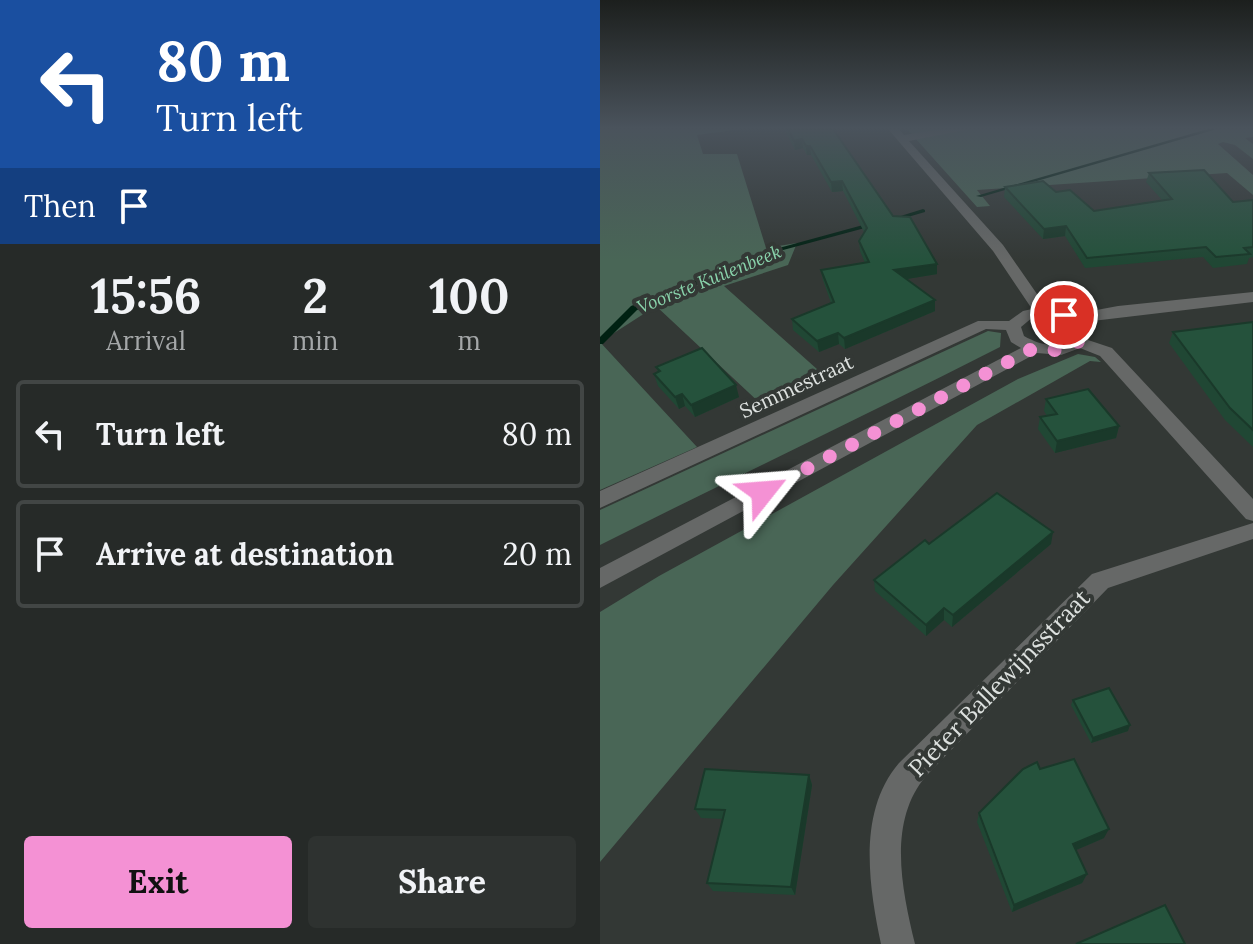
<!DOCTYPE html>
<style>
body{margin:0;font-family:Lora,serif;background:#2e3230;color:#f1f3f6;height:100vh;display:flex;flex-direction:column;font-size:30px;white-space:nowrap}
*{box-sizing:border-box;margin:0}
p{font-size:26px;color:#a4a7a8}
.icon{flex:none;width:44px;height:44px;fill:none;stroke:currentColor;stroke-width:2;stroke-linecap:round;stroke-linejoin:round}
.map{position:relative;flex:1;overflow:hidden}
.side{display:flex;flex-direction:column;background:#262a28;width:600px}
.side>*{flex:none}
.top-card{background:#1a4fa0;color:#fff;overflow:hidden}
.pin{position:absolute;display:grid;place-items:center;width:68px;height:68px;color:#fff;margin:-34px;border:4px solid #fff;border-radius:50%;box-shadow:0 2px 8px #0007}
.me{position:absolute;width:88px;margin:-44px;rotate:62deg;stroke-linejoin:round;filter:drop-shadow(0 0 6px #0008)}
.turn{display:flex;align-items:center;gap:28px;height:168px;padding:0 24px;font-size:36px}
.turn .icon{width:104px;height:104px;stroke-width:2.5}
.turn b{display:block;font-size:56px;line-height:68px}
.then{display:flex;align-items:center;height:76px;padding:0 24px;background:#0003;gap:16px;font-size:30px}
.eta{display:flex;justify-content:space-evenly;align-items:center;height:136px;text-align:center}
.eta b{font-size:48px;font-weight:700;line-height:56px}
.primary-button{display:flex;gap:16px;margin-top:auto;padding:16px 24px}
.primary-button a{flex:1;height:92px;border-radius:8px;background:#f491d4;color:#111;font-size:32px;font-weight:700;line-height:92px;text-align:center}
.primary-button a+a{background:#2e3230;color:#f1f3f6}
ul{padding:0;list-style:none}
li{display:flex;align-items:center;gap:24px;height:108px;margin:0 16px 12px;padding:0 8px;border:4px solid #424645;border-radius:8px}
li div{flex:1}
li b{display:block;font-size:30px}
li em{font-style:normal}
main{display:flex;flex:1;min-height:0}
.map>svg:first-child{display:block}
.green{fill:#496656}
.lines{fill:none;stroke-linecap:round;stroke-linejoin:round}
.stream{fill:#002112;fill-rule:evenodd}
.minor{fill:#666867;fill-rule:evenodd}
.wall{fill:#204734}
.shaded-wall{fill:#1a392a}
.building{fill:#25523c;stroke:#1a392a;stroke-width:2}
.route{stroke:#f491d4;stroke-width:14;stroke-dasharray:0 25.2}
.labels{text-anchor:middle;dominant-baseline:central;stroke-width:8;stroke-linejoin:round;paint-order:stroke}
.far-water-label{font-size:18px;font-style:italic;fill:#89d3ab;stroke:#333835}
.street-label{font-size:20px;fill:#dde1df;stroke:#333835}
.near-street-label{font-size:24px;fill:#dde1df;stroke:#333835}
</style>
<main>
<section class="side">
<div class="top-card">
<div class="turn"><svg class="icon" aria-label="left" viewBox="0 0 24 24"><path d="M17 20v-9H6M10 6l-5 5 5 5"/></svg><div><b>80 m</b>Turn left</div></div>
<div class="then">Then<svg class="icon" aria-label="arrive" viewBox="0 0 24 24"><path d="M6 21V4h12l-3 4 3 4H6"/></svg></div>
</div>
<div class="eta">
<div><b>15:56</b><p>Arrival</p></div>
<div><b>2</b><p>min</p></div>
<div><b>100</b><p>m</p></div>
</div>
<ul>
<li><svg class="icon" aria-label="left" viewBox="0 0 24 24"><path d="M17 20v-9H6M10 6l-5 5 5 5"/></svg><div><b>Turn left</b></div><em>80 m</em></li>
<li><svg class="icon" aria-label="arrive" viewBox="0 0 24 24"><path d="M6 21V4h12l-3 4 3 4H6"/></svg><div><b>Arrive at destination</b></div><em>20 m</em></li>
</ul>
<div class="primary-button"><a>Exit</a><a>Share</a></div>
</section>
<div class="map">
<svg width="653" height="944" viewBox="0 0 653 944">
<rect width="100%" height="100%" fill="#333835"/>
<g class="green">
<polygon points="0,129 142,129 97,135 103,154 137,154 166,248 197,243 188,265 124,286 227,378 163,406 56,306 0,342 97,447 0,490"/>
<polygon points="307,129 653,129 653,137 645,138 653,144 653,159 635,145 623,142 618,144 653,175 653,195 627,173 377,190 390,206 377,207"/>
<path d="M388,331L401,333L400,347C267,415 133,478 0,545V510Z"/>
<polygon points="478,354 495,357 501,362 490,361 377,425 233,585 0,862 0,612 59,576 418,379"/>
</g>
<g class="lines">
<g class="stream">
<polygon points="608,129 617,129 381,197 376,196"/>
<polygon points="323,209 325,210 325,212 294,221 291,219"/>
<polygon points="274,222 277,224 276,225 172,253 37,310 3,344 0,344 0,337 31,306 168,251"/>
</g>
<g class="minor">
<path d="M288,129H299L304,135L343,129H370L309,141L403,245L446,307L475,314L518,306L653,292V302L484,322L491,335L488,340L512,348L653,499V521L646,519L500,356L480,348L461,355L437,353L0,588V568L421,348L411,342L406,330L386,329L0,508V491L378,321H409L423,311L432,309L393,251ZM448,316C460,318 471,322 475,335C460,350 442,346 424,336L421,327L433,317Z"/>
<path d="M653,523V539L508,588L326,776C287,822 302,890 315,944H281C269,887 257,812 299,763L492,574Z"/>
</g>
</g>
<g class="wall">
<polygon points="184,129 233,129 293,216 337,274 306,279 335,311 245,349 239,344 219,352 193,330 192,319 231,303 223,280 221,270 265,263 260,251 259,241 264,232 243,191 232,192 211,155 207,155 203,148 195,150"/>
<polygon points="549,173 633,202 653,200 653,257 649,258 647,264 613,268 603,257 485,268 465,236 443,239 404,197 405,187 456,192 494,211 562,200 546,182"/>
<polygon points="653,322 653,447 625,420 569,343 573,332"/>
<polygon points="56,367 139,397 95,417 85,406 79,409 58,386 54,374 58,372"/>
<polygon points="446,399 519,426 516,438 455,453 438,429 440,417 447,416 444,411"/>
<polygon points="329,544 451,544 352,627 344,620 326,636 275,591 274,580"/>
<polygon points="473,700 528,731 491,743 471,705"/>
<polygon points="440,769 504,838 476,850 487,874 482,883 412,912 377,822 379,813"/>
<polygon points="209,775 212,785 195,895 113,891 107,883 123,819 101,818 95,809"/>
</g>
<g class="shaded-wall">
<polygon points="202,139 203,148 195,150 194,141"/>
<polygon points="206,146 210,146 211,155 207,155"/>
<polygon points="242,181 243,191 232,192 231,182"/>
<polygon points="466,226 465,236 443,239 444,229"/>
<polygon points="337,264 337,274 295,281 294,270"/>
<polygon points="335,300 335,311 245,349 244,338"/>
<polygon points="238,333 239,344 219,352 217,341"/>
<polygon points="136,385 139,397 95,417 91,405"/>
<polygon points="82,394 85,406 79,409 75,397"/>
<polygon points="519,426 516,438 455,453 457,441"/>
<polygon points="453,532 451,544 352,627 353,615"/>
<polygon points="344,608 344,620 326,636 326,625"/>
<polygon points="530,725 528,731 491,743 493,738"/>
<polygon points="209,775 212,785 195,895 191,887"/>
<polygon points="509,829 504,838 469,853 473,844"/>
<polygon points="487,874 482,883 412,912 414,905"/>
</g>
<g class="building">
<polygon points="188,129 233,129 293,216 310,217 337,264 294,270 335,300 244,338 238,333 217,341 192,319 234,302 221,270 269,262 259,241 267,228 242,181 231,182 210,146 206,146 202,139 194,141"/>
<polygon points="604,170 633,202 653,200 653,247 644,248 650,254 616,257 606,247 487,258 466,226 444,229 405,187 443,181 456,192 470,190 494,211 572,199 549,173"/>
<polygon points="653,322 653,430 630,408 573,332"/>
<polygon points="102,348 136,385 91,405 82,394 75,397 54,374 60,371 56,367"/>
<polygon points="488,389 519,426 457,441 440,417 457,414 446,399"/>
<polygon points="397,493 453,532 353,615 344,608 326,625 274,580 325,540 329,544"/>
<polygon points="509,688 530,725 493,738 473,700"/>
<polygon points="474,759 509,829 473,844 487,874 414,905 379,813 423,769 437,762 440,769"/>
<polygon points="105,769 209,775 191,887 107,883 125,810 95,809"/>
<polygon points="565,905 585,944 476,944"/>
</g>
<linearGradient id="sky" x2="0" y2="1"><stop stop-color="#1c1f1d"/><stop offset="0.49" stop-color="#4a535c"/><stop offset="1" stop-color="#4a535c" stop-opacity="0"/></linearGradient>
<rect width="653" height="261" fill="url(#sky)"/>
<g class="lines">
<path class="route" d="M163,492L434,348C452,351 473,353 483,335L481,327L464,315"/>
</g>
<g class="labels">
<g class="far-water-label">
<text transform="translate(109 279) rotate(-22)">Voorste Kuilenbeek</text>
</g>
<g class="street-label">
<text transform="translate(196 386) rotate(-25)">Semmestraat</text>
</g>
<g class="near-street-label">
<text transform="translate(399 683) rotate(-46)">Pieter Ballewijnsstraat</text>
</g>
</g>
</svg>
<div class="pin" style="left:464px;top:315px;background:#d93025"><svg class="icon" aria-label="arrive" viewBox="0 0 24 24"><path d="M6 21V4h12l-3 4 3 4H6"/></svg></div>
<svg class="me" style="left:163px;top:492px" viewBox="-20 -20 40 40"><path d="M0-17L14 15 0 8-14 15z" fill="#f491d4" stroke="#fff" stroke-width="4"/></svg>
</div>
</main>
